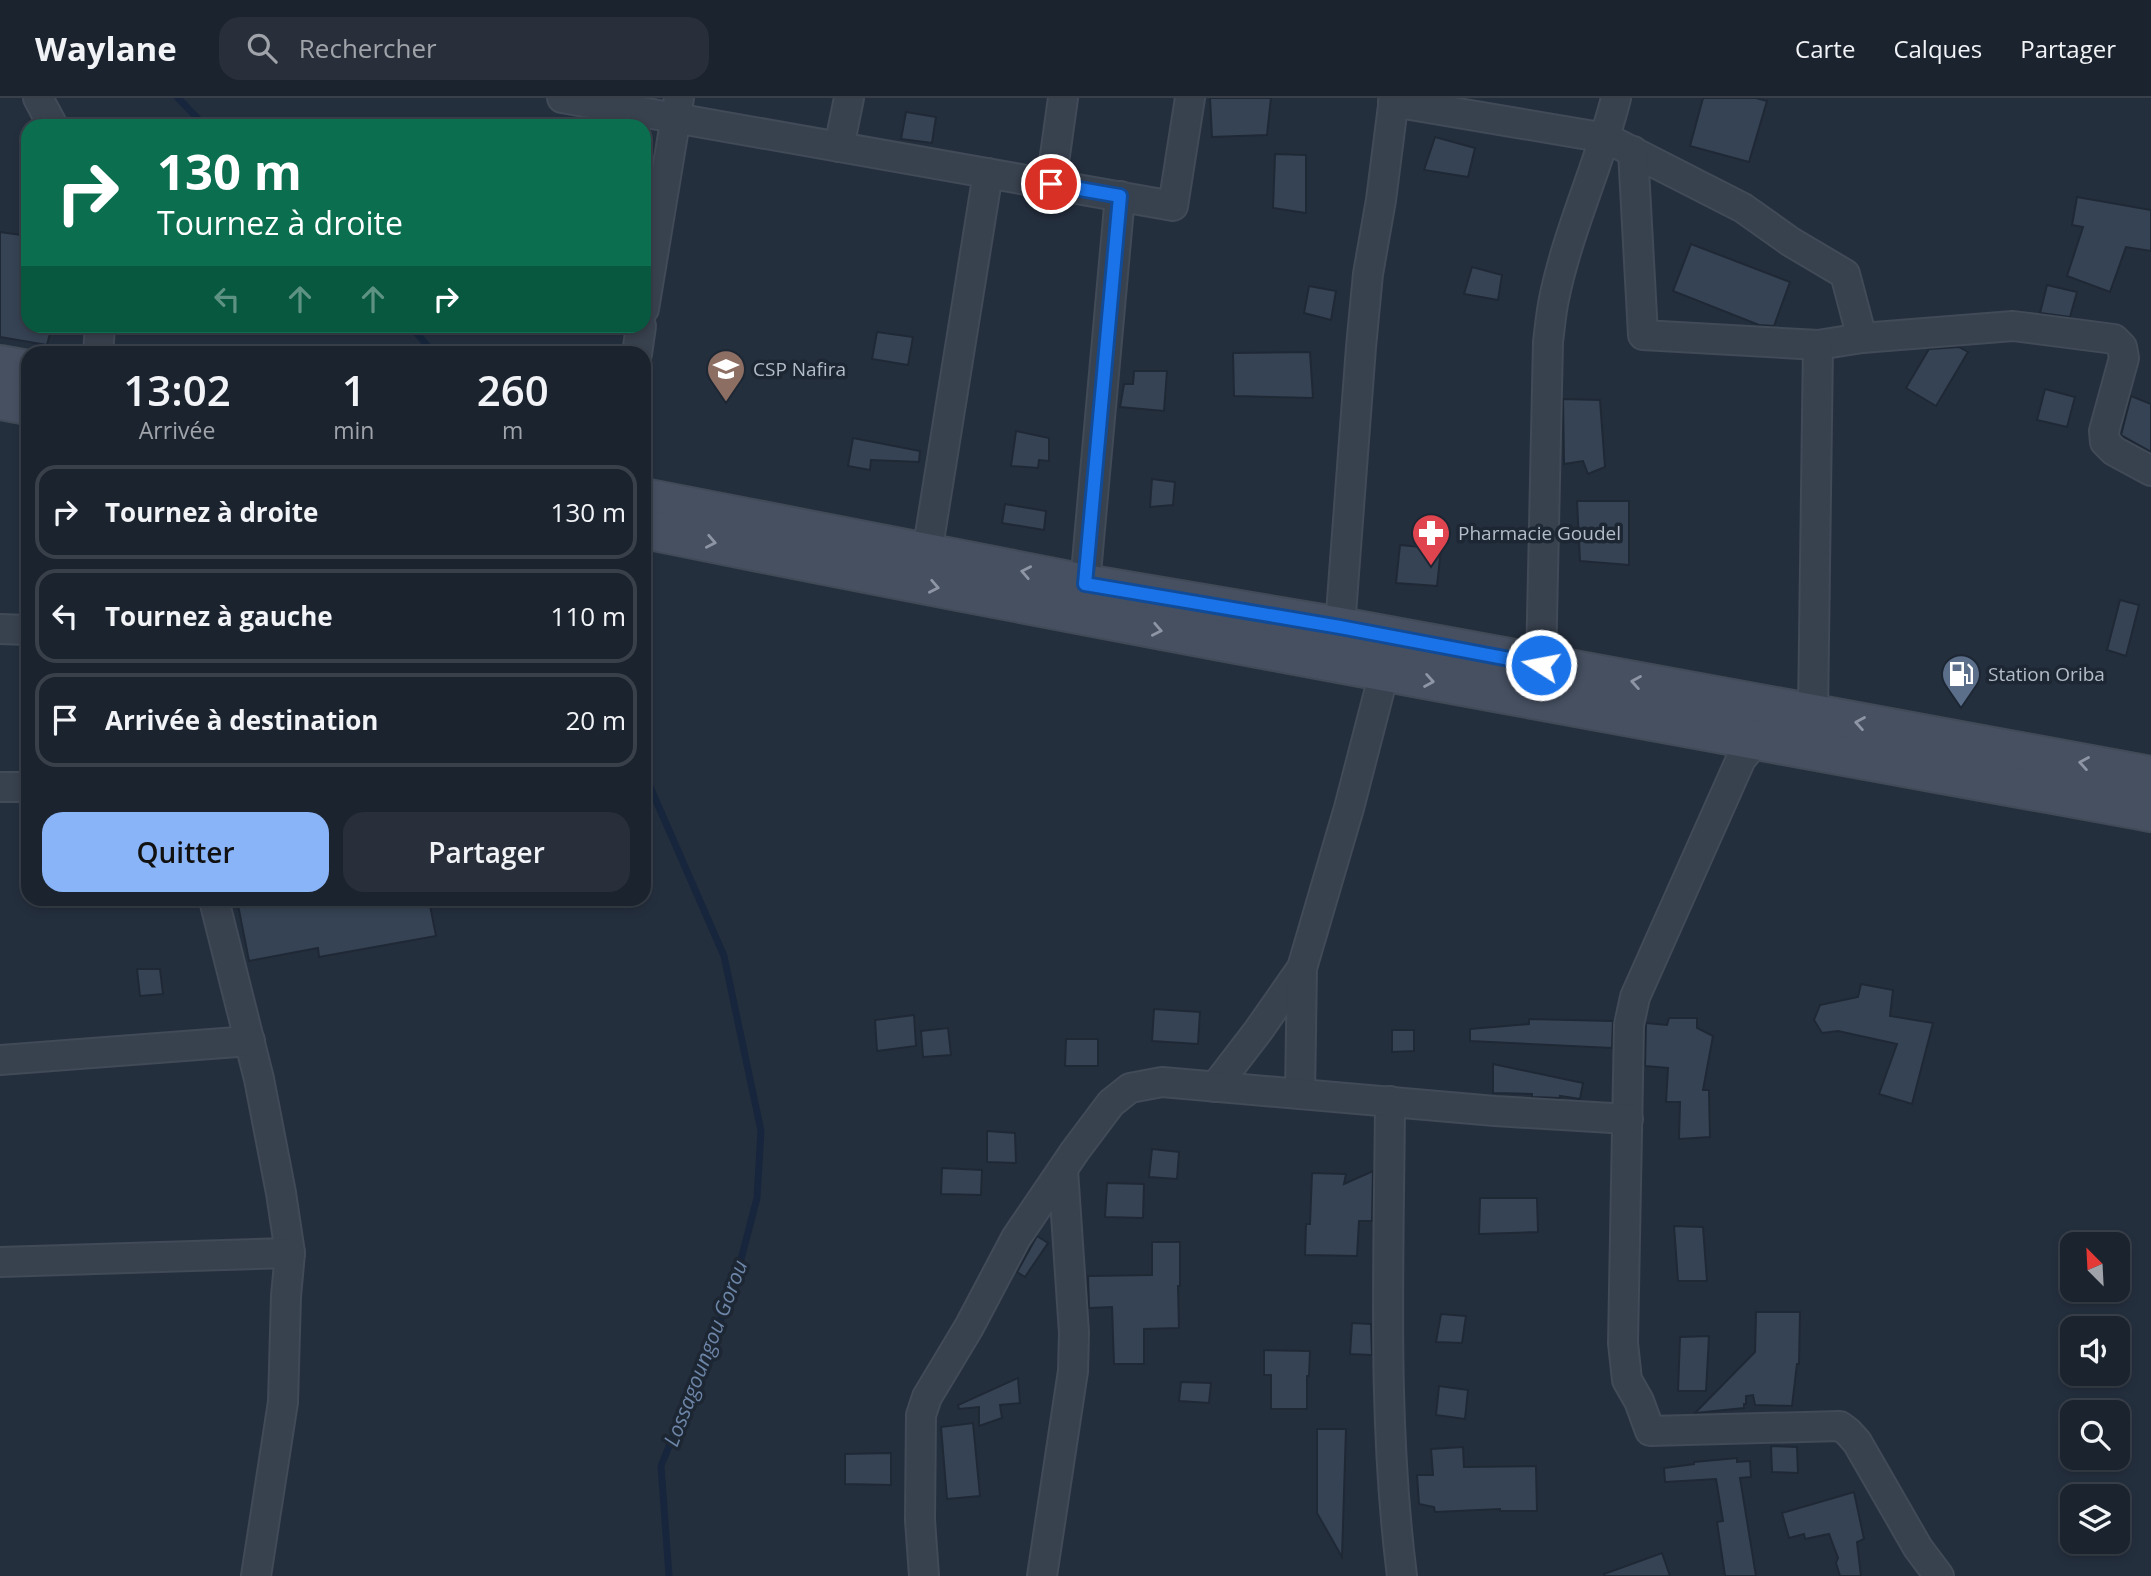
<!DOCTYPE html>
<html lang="fr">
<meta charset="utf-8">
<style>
body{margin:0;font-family:"Open Sans",sans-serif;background:#282f3a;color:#f1f3f6;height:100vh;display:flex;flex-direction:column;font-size:26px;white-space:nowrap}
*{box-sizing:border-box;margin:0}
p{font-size:23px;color:#a0a4aa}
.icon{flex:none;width:38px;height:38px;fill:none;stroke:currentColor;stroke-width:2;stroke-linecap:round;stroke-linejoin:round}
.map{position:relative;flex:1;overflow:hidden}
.drawer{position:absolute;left:21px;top:248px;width:630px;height:560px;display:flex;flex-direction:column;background:#1b232e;border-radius:21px;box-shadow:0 4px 10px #0003,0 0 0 2px #39404a}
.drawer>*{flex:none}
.banner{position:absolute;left:21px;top:21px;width:630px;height:214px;border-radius:21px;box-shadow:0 4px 10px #0003,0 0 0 2px #39404a;background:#0b6e4f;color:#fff;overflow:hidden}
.needle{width:46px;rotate:336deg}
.fabs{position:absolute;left:2060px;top:1134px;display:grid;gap:14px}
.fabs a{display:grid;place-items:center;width:70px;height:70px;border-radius:14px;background:#1b232e;box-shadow:0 4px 10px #0003,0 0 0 2px #39404a;font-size:35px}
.pin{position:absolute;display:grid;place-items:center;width:60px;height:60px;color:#fff;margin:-30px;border:4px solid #fff;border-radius:50%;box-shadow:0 2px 7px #0007}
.me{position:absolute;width:77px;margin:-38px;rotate:281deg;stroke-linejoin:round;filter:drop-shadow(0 0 5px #0008)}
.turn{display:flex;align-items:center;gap:24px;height:147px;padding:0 21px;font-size:32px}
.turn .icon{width:91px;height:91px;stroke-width:2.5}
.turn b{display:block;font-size:49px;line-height:60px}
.lanes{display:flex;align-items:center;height:66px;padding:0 21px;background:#0003;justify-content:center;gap:35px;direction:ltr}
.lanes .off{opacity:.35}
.eta{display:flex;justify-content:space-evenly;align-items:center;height:119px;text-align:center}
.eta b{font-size:42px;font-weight:600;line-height:49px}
.cta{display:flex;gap:14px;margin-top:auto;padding:14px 21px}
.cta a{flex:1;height:80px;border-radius:21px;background:#8ab4f8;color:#111;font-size:28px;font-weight:600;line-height:80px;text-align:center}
.cta a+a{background:#282f3a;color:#f1f3f6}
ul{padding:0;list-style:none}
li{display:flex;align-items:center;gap:21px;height:94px;margin:0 14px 10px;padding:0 7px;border:4px solid #39404a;border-radius:21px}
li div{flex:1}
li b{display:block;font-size:26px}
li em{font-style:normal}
header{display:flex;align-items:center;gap:42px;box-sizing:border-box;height:98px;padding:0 35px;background:#1b232e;border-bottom:2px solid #39404a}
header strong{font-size:33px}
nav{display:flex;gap:38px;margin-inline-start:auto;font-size:24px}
.search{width:490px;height:63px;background:#282f3a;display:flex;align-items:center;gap:18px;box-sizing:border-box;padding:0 24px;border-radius:21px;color:#a0a4aa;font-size:26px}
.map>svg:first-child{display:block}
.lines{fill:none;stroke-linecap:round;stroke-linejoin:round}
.stream{stroke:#17263c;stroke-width:7}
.building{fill:#364354;stroke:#1f2835;stroke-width:2}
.minor-casing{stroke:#414a57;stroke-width:32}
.secondary-casing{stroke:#414a57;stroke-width:42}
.minor{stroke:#38414e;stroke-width:28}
.secondary{stroke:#465061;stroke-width:38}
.oneway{stroke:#8e96a5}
.route-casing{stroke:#114b97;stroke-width:18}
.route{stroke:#1a73e8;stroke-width:12}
.labels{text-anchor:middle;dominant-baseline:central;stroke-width:7;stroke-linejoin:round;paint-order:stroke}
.poi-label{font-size:19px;fill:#b4bcc9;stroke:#1d2633;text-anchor:start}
.water-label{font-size:21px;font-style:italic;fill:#6d86a8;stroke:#1d2633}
</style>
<header>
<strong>Waylane</strong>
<div class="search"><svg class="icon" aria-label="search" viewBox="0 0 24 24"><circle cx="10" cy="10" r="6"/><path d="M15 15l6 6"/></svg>Rechercher</div>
<nav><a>Carte</a><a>Calques</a><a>Partager</a></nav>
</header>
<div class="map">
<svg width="2151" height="1478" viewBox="0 0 2151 1478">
<rect width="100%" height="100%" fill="#242f3e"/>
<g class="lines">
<g class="stream">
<polyline points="178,0 205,28"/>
<polyline points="411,228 434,256"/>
<polyline points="644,675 724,858 761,1033 757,1100 733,1192 661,1368 669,1478"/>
</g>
</g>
<g class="building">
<polygon points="1210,0 1271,0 1267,37 1212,39"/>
<polygon points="1703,0 1756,0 1767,3 1749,64 1690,48"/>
<polygon points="906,14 936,19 932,45 901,41"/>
<polygon points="1435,39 1475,50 1468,79 1424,72"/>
<polygon points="1275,56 1306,57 1306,115 1273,110"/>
<polygon points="2077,99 2151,112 2151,153 2126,149 2110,194 2067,178 2083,129 2072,127"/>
<polygon points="0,134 28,138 28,228 52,228 47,247 0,239"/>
<polygon points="1691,146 1790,184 1774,228 1759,227 1673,193"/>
<polygon points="1472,169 1502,177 1498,202 1464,196"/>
<polygon points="2047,187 2077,194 2070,219 2040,215"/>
<polygon points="1309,188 1336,193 1331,222 1304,215"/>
<polygon points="877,234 913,239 908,267 872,261"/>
<polygon points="1959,249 1968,254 1936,308 1906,290 1929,251"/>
<polygon points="1310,254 1313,300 1234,298 1233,255"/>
<polygon points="1134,273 1167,273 1164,313 1120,309 1124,286 1133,286"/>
<polygon points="2045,291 2075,299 2067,329 2037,322"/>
<polygon points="2131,298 2151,306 2151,354 2121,337"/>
<polygon points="1563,301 1600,302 1605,369 1588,376 1583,363 1564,366"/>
<polygon points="1016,333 1049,340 1049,363 1039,362 1038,370 1011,368"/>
<polygon points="853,340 920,353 919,364 871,362 870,372 848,368"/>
<polygon points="1152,381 1175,384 1173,407 1150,409"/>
<polygon points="1577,403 1629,403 1629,467 1580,463"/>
<polygon points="1005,406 1046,413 1044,432 1002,425"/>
<polygon points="1400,447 1441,451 1437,488 1396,485"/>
<polygon points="2120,502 2139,507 2126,558 2107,552"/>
<polygon points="237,802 274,802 275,809 316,802 429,802 436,838 319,859 318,850 249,863"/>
<polygon points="137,871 160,871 163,896 140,898"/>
<polygon points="1861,886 1893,892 1890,918 1933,925 1912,1006 1879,996 1897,946 1838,933 1822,935 1814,922 1820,907 1858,899"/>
<polygon points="1154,911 1200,914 1198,946 1152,943"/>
<polygon points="914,917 916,948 877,953 875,922"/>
<polygon points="1669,920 1697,920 1697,930 1713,938 1703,992 1709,992 1710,1039 1679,1041 1680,1004 1666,1004 1668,970 1645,968 1646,925 1667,927"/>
<polygon points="1529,921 1613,923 1612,950 1470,943 1470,931 1529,926"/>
<polygon points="948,930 951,957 923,959 921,933"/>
<polygon points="1392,932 1414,932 1414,953 1392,954"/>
<polygon points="1066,941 1098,941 1098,968 1065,968"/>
<polygon points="1493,966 1583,985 1580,1001 1560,998 1560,1000 1532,999 1532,996 1493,995"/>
<polygon points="987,1033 1015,1035 1016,1065 987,1064"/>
<polygon points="1152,1051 1179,1054 1177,1081 1149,1079"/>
<polygon points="942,1070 982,1072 981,1097 941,1096"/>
<polygon points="1373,1073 1372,1123 1359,1123 1357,1158 1305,1157 1306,1126 1310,1126 1312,1075 1346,1076 1344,1086"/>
<polygon points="1107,1085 1144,1086 1143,1120 1105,1119"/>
<polygon points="1480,1100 1537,1100 1538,1134 1479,1136"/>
<polygon points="1674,1128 1703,1129 1707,1183 1678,1183"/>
<polygon points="1037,1138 1048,1145 1025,1179 1017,1174"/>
<polygon points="1152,1144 1180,1144 1180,1188 1178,1188 1179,1230 1144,1231 1144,1266 1114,1266 1112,1209 1089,1210 1088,1178 1152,1177"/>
<polygon points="1756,1214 1800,1214 1799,1266 1797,1266 1792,1308 1755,1307 1753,1297 1746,1298 1746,1306 1744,1306 1744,1310 1695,1315 1755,1254"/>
<polygon points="1441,1216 1466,1218 1462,1245 1436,1244"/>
<polygon points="1352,1225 1371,1226 1372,1257 1350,1256"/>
<polygon points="1709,1238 1706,1293 1678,1293 1680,1239"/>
<polygon points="1264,1252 1310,1253 1309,1278 1307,1278 1307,1311 1271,1311 1271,1277 1264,1277"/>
<polygon points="1018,1280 1020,1305 1000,1307 1002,1320 979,1328 979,1309 959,1311 958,1307"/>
<polygon points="1181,1284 1211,1285 1209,1305 1179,1303"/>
<polygon points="1439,1288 1468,1292 1465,1321 1436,1317"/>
<polygon points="973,1325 980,1398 947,1401 941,1329"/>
<polygon points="1317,1331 1346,1331 1342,1459 1317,1415"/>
<polygon points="1771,1348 1797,1349 1798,1375 1772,1374"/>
<polygon points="1463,1349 1464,1369 1536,1368 1537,1413 1500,1413 1500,1411 1435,1414 1434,1409 1419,1406 1417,1377 1433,1377 1431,1351"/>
<polygon points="891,1355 891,1387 845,1386 845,1356"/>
<polygon points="1737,1360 1737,1364 1750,1363 1751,1379 1740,1380 1756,1478 1725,1478 1717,1424 1723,1423 1716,1381 1665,1384 1664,1370 1694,1366 1694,1364"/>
<polygon points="1854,1394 1864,1441 1857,1444 1861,1478 1840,1478 1836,1465 1838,1460 1829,1436 1805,1441 1804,1436 1789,1440 1782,1415"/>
<polygon points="1662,1455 1670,1478 1604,1478 1604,1476"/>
</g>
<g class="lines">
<defs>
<g id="minor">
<polyline points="38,0 53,28"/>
<polyline points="562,0 1173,108 1190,0"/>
<polyline points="1393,4 1606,40 1743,110 1791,144 1845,176 1862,240"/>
<polyline points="839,49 849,0"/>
<polyline points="1633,53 1643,237 1818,247 1862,240 2013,228 2114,241 2122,249 2124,260 2104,333 2105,344 2114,353 2151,373"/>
<polyline points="1051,86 1063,0"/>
<polyline points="644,211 679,0"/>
<polyline points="98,256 100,228"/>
<polyline points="637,256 641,228"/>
<polyline points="927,455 988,75"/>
<polyline points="1085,486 1120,98"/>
<polyline points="1340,529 1361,249 1368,176 1381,102 1394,0"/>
<polyline points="0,531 28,532"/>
<path d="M1541,567L1548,244C1550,229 1551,215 1554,201C1568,132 1599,68 1616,0"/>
<polyline points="1813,616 1818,247"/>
<polyline points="1756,643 1741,661 1635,899 1629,927 1623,1245 1627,1282 1639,1303 1650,1333 1840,1328 1848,1334 1857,1344 1918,1450 1939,1478"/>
<polyline points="0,689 28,689"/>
<polyline points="214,802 259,981 281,1095 290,1155 286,1198 283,1304 256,1478"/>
<polyline points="0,962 250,943"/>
<polyline points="1215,989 1258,933 1302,870 1349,710 1384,575"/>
<polyline points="1300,996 1302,870"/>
<path d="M1390,1003C1389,1161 1382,1321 1402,1478"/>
<polyline points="0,1164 290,1155"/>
<polyline points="924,1478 920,1422 921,1317 927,1299 969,1229 1016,1140 1075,1053 1111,1005 1130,990 1162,984 1495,1013 1628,1021"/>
<polyline points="1042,1478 1073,1273 1074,1235 1063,1072"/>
</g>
<g id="secondary">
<polyline points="0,267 28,272"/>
<polyline points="0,302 28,307"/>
<polyline points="644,400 1085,486 1340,529 2151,678"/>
<path d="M644,431C1145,532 1648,622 2151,714"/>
</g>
</defs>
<use href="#minor" class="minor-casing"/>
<use href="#secondary" class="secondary-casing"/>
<use href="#minor" class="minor"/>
<use href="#secondary" class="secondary"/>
</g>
<defs><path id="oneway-chevron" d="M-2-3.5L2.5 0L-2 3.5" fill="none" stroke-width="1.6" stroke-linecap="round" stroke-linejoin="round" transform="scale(1.75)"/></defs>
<g class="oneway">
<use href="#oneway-chevron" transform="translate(711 444) rotate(11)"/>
<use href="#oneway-chevron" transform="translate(1026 474) rotate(-169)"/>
<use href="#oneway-chevron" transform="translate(934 489) rotate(11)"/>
<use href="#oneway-chevron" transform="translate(1157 532) rotate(11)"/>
<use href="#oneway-chevron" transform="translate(1429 583) rotate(10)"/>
<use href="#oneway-chevron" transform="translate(1636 584) rotate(-170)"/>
<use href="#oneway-chevron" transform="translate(1860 625) rotate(-170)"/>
<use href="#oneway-chevron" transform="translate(2084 665) rotate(-170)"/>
</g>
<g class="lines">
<defs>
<polyline id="route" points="1051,86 1120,98 1085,486 1340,529 1541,567"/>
</defs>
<use href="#route" class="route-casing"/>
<use href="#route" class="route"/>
</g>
<defs>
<symbol id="school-pin" viewBox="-11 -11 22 30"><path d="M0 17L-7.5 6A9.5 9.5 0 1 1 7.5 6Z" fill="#8d6e63" stroke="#1d2633"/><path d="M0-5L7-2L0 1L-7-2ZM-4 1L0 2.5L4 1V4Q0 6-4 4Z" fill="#fff"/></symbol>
<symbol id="pharmacy-pin" viewBox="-11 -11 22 30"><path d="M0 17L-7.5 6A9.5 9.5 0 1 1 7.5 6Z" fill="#e0444e" stroke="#1d2633"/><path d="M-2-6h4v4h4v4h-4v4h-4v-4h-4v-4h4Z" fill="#fff"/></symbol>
<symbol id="fuel-pin" viewBox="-11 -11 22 30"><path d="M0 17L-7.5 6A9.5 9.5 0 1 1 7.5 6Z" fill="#5c6f8a" stroke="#1d2633"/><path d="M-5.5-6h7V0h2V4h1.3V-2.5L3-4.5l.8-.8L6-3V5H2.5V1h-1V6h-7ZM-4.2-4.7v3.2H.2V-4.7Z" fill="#fff"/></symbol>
</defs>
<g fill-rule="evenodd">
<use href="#school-pin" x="704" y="249" width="44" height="60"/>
<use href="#pharmacy-pin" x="1409" y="413" width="44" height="60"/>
<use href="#fuel-pin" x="1939" y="554" width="44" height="60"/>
</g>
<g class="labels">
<g class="poi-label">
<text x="753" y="271">CSP Nafira</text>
<text x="1458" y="435">Pharmacie Goudel</text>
<text x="1988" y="576">Station Oriba</text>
</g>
<g class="water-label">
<text transform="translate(705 1255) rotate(-69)">Lossagoungou Gorou</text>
</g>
</g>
</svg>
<div class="fabs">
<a><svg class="needle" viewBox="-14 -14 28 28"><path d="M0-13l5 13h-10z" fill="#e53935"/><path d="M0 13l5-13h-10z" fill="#a0a4aa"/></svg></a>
<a><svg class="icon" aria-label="sound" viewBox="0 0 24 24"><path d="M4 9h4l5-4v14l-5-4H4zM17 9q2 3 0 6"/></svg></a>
<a><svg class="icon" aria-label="search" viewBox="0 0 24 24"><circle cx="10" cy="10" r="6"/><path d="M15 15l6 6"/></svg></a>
<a><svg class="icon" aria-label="layers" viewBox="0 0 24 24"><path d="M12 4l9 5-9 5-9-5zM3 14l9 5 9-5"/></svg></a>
</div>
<div class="pin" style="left:1051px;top:86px;background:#d93025"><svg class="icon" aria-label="arrive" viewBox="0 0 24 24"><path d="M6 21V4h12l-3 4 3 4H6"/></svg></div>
<svg class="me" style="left:1541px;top:567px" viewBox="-20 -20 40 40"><circle r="17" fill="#1a73e8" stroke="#fff" stroke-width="3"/><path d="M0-11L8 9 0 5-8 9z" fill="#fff"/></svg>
<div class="banner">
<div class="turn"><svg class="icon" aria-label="right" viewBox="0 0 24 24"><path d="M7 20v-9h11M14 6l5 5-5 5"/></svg><div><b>130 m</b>Tournez à droite</div></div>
<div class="lanes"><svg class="icon off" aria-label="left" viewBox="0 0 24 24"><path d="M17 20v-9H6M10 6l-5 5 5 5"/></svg><svg class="icon off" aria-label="ahead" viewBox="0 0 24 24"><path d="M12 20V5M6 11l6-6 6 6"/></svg><svg class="icon off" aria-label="ahead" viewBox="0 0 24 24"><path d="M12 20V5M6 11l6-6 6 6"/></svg><svg class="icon" aria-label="right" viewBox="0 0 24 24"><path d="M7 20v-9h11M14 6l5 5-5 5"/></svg></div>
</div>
<section class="drawer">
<div class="eta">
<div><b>13:02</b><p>Arrivée</p></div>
<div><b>1</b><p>min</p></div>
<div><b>260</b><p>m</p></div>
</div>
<ul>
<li><svg class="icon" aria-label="right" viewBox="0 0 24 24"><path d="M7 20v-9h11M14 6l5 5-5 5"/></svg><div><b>Tournez à droite</b></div><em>130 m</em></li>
<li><svg class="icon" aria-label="left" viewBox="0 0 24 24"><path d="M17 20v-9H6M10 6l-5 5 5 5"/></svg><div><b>Tournez à gauche</b></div><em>110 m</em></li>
<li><svg class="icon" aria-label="arrive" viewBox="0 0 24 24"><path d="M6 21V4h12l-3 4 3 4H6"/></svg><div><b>Arrivée à destination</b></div><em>20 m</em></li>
</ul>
<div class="cta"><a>Quitter</a><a>Partager</a></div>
</section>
</div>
